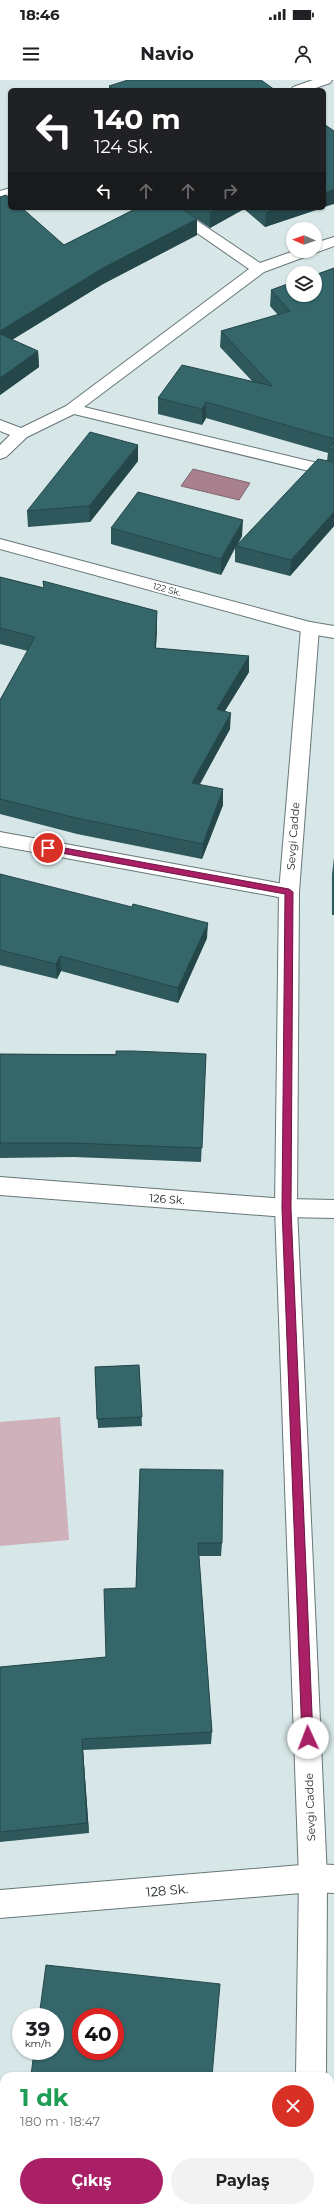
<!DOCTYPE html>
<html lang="tr">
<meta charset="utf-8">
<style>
body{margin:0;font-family:Montserrat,sans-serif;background:#f2f2f2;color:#202124;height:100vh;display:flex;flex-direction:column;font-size:15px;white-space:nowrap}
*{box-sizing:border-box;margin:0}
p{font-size:13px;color:#757577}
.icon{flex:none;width:22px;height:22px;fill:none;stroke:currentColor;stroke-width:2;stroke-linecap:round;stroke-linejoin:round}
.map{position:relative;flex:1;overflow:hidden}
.sheet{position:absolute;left:0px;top:1992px;width:334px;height:140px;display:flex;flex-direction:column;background:#fff;border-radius:12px 12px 0 0;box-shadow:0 1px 3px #0004}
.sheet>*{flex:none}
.banner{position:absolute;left:8px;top:8px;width:318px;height:122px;border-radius:6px;box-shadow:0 1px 3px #0004;background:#202124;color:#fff;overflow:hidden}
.needle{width:26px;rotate:272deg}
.buttons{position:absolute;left:286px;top:142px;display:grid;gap:8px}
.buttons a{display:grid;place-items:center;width:36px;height:36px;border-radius:50%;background:#fff;box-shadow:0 1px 3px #0004;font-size:20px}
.speed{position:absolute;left:12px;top:1928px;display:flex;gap:8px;font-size:20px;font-weight:700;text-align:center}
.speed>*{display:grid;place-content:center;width:52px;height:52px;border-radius:50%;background:#fff;box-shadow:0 1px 3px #0004;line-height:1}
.speed small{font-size:10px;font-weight:400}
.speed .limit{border:6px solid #d22;background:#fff;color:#111}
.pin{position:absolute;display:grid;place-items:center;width:34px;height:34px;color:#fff;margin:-17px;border:2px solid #fff;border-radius:50%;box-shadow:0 1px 4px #0007}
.me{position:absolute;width:44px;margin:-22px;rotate:358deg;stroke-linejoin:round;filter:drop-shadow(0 0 3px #0008)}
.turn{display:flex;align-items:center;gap:14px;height:84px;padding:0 20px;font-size:18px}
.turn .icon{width:52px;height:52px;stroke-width:2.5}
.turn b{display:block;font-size:28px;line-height:34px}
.lanes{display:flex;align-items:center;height:38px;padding:0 20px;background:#0003;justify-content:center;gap:20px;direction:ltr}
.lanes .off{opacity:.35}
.round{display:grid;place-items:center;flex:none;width:42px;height:42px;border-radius:21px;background:#f2f2f2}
.head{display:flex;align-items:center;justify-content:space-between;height:68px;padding:0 20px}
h1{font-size:24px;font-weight:700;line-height:30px;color:#1e9e55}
.cta{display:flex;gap:8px;margin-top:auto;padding:8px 20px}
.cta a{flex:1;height:46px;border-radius:24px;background:#a92066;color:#fff;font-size:16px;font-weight:700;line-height:46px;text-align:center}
.cta a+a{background:#f2f2f2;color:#202124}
.status{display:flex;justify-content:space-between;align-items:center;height:28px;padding:0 20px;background:#fff;direction:ltr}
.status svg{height:11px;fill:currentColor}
header{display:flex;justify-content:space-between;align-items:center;height:52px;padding:0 20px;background:#fff;font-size:18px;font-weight:700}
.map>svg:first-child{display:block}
.green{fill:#ceb1bb}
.water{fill:#a8808e;stroke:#806670}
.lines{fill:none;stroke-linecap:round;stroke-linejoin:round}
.minor-casing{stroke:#677677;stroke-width:2}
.tertiary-casing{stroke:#677677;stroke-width:2}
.minor{fill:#fff;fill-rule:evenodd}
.tertiary{fill:#fff;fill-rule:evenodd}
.wall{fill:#2e585b}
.shaded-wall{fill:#25474a}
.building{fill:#35666a;stroke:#25474a;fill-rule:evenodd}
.route{fill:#a92066;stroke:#6e1542}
.labels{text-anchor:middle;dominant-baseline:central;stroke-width:4;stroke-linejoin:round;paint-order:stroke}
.far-street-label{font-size:9px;fill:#232929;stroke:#fff}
.street-label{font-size:11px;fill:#232929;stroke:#fff}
.near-street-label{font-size:13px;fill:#232929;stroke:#fff}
</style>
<div class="status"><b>18:46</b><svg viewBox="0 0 49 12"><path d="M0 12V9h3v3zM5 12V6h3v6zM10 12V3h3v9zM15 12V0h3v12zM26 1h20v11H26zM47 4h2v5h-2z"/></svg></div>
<header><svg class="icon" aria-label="menu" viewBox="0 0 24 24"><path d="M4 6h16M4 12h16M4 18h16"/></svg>Navio<svg class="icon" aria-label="person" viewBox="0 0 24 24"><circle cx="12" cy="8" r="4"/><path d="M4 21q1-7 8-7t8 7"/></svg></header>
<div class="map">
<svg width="334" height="2132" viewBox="0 0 334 2132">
<rect width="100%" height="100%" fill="#d7e7e8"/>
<polygon class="green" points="60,1337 69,1460 0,1466 0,1342"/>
<polygon class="water" points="193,389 250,403 239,420 181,406"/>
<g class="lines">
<defs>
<g id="minor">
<polygon points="161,128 178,128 260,183 294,171 315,171 315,163 334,157 334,166 264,192 84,327 334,387 334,397 74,334 27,357 6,377 0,379 0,365 10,355 0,351 0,340 21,348 66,326 249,189"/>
<polygon points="0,459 310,542 334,546 334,558 310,554 0,469"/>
<polygon points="0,752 289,805 296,807 299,812 296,817 289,819 0,766"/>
<polygon points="0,1097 286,1119 334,1120 334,1138 286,1137 0,1115"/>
<polygon points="313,1784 334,1785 334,1813 313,1812 0,1838 0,1810"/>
</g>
<g id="tertiary">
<polygon points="313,0 332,0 330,3 310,10 291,10 293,7"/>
<polygon points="10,108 10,116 0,119 0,111"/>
<polygon points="310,542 316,544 319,548 299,812 297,1128 327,1798 326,1996 296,1996 299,1798 275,1128 279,812 301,548 304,544"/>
<rect x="295" y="2128" width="30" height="4"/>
</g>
</defs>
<use href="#minor" class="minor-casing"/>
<use href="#tertiary" class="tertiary-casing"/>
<use href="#minor" class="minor"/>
<use href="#tertiary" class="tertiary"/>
</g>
<g class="wall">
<polygon points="109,6 275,10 109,10"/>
<polygon points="0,117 64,165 137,128 322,128 265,147 244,129 210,148 188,133 197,155 103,204 12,260 38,271 39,287 0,315"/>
<polygon points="334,188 334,446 290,496 235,482 235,468 221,495 111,464 111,448 242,456 238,464 327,381 328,373 206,338 202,345 158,334 158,318 252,301 220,267 221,251 278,235 270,226 271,210"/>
<polygon points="138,381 90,442 28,447 27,431"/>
<polygon points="0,497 44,508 157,531 157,547 156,568 249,576 249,592 225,631 230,649 199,704 223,725 202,779 77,754 0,734 0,620 28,571 0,564"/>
<polygon points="334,778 334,835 332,835 332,794"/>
<polygon points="0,794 207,858 178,923 61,891 57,899 0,885"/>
<polygon points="0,974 206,974 201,1082 74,1077 0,1078"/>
<polygon points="139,1285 142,1346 98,1348 95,1287"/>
<polygon points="140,1389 222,1463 221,1476 199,1476 212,1652 211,1664 83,1670 89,1753 0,1762 0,1587 106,1577 136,1508"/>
</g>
<g class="shaded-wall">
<polygon points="334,109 334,124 324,127 324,113"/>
<polygon points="218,128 244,128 244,129 210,148 210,132"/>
<polygon points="278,128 322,128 265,147 266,132"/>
<polygon points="197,139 197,155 103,204 0,267 0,251 103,188"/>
<polygon points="38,271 39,287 0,315 0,298"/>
<polygon points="206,322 206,338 202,345 202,329"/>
<polygon points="138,365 138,381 90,442 89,426"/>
<polygon points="334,432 334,446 290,496 291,480"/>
<polygon points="243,440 242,456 236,466 235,468 221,495 221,479"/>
<polygon points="157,531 157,547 155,584 155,568"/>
<polygon points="249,576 249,592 216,645 217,629"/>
<polygon points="231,633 230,649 192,719 192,703"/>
<polygon points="223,709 223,725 202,779 203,764"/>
<polygon points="208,843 207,858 178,923 178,908"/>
<polygon points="60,876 61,891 57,899 56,884"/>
<polygon points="82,1659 83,1670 89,1753 87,1743"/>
</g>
<g class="building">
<polygon points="128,0 261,0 275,10 115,10 109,6"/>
<polygon points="324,44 334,51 334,109 324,113"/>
<polygon points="6,115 10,118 10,128 22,128 64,165 137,128 181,128 197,139 103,188 0,251 0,117"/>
<polygon points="204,128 218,128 210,132"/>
<polygon points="261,128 278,128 266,132"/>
<polygon points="334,188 334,359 206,322 202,329 158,318 182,285 272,306 221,251 290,231 271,210 293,202 293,215 315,215 315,195"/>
<polygon points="0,254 38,271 0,298"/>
<polygon points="90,352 138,365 89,426 27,431"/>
<polygon points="334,362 334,370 328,368"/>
<polygon points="318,379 334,382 334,432 291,480 236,466"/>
<polygon points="138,412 243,440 221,479 111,448"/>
<polygon points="0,497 44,508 43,501 157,531 155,568 249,576 217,629 231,633 192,703 223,709 203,764 76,738 0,719 0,620 35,557 0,548"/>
<polygon points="0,794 132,827 133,824 208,843 178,908 60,876 56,884 0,870"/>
<polygon points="116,971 133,971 206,974 202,1068 73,1063 0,1063 0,974 116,975"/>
<polygon points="139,1285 142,1337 97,1339 95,1287"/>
<polygon points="140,1389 223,1390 222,1463 198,1463 212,1652 82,1659 87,1743 0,1752 0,1587 106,1577 104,1509 136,1508"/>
<path d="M46,1885L220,1904L212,1996H31L34,1971H55V1937H39ZM81,1937H115V1971H81Z"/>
<polygon points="53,2128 217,2128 216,2132 53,2132"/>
</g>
<polygon class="route" points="48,765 289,809 293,812 291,1128 313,1658 312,1662 308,1664 304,1662 302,1658 282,1128 285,814 45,770 44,768"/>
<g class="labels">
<g class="far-street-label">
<text transform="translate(167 509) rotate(15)">122 Sk.</text>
</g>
<g class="street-label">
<text transform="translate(293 756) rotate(-86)">Sevgi Cadde</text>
<text transform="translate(167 1119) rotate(4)">126 Sk.</text>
<text transform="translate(310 1727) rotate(-92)">Sevgi Cadde</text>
</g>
<g class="near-street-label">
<text transform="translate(167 1810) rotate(-5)">128 Sk.</text>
</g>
</g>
</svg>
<div class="buttons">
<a><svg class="needle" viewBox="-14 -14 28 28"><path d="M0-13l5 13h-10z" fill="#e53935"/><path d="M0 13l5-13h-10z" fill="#757577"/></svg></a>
<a><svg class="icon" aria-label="layers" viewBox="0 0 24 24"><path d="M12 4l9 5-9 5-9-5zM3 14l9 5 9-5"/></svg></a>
</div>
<div class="speed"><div>39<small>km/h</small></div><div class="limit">40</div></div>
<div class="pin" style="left:48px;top:768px;background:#d93025"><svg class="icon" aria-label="arrive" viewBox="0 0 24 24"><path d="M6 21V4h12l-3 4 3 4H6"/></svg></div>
<svg class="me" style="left:308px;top:1658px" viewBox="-20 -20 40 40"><circle r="19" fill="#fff"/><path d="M0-13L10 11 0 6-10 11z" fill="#a92066"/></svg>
<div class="banner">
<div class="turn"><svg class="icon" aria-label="left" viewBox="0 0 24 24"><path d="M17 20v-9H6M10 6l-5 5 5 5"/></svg><div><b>140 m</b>124 Sk.</div></div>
<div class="lanes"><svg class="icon" aria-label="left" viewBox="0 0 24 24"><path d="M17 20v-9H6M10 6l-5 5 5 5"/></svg><svg class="icon off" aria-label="ahead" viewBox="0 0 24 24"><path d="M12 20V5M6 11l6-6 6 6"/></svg><svg class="icon off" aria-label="ahead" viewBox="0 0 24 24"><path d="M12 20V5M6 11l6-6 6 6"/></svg><svg class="icon off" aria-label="right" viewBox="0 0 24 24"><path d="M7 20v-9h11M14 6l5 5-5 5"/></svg></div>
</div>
<section class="sheet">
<div class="head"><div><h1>1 dk</h1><p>180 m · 18:47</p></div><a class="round" style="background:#d93025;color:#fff"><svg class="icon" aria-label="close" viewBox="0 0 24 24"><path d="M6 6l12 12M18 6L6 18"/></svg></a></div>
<div class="cta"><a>Çıkış</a><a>Paylaş</a></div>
</section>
</div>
